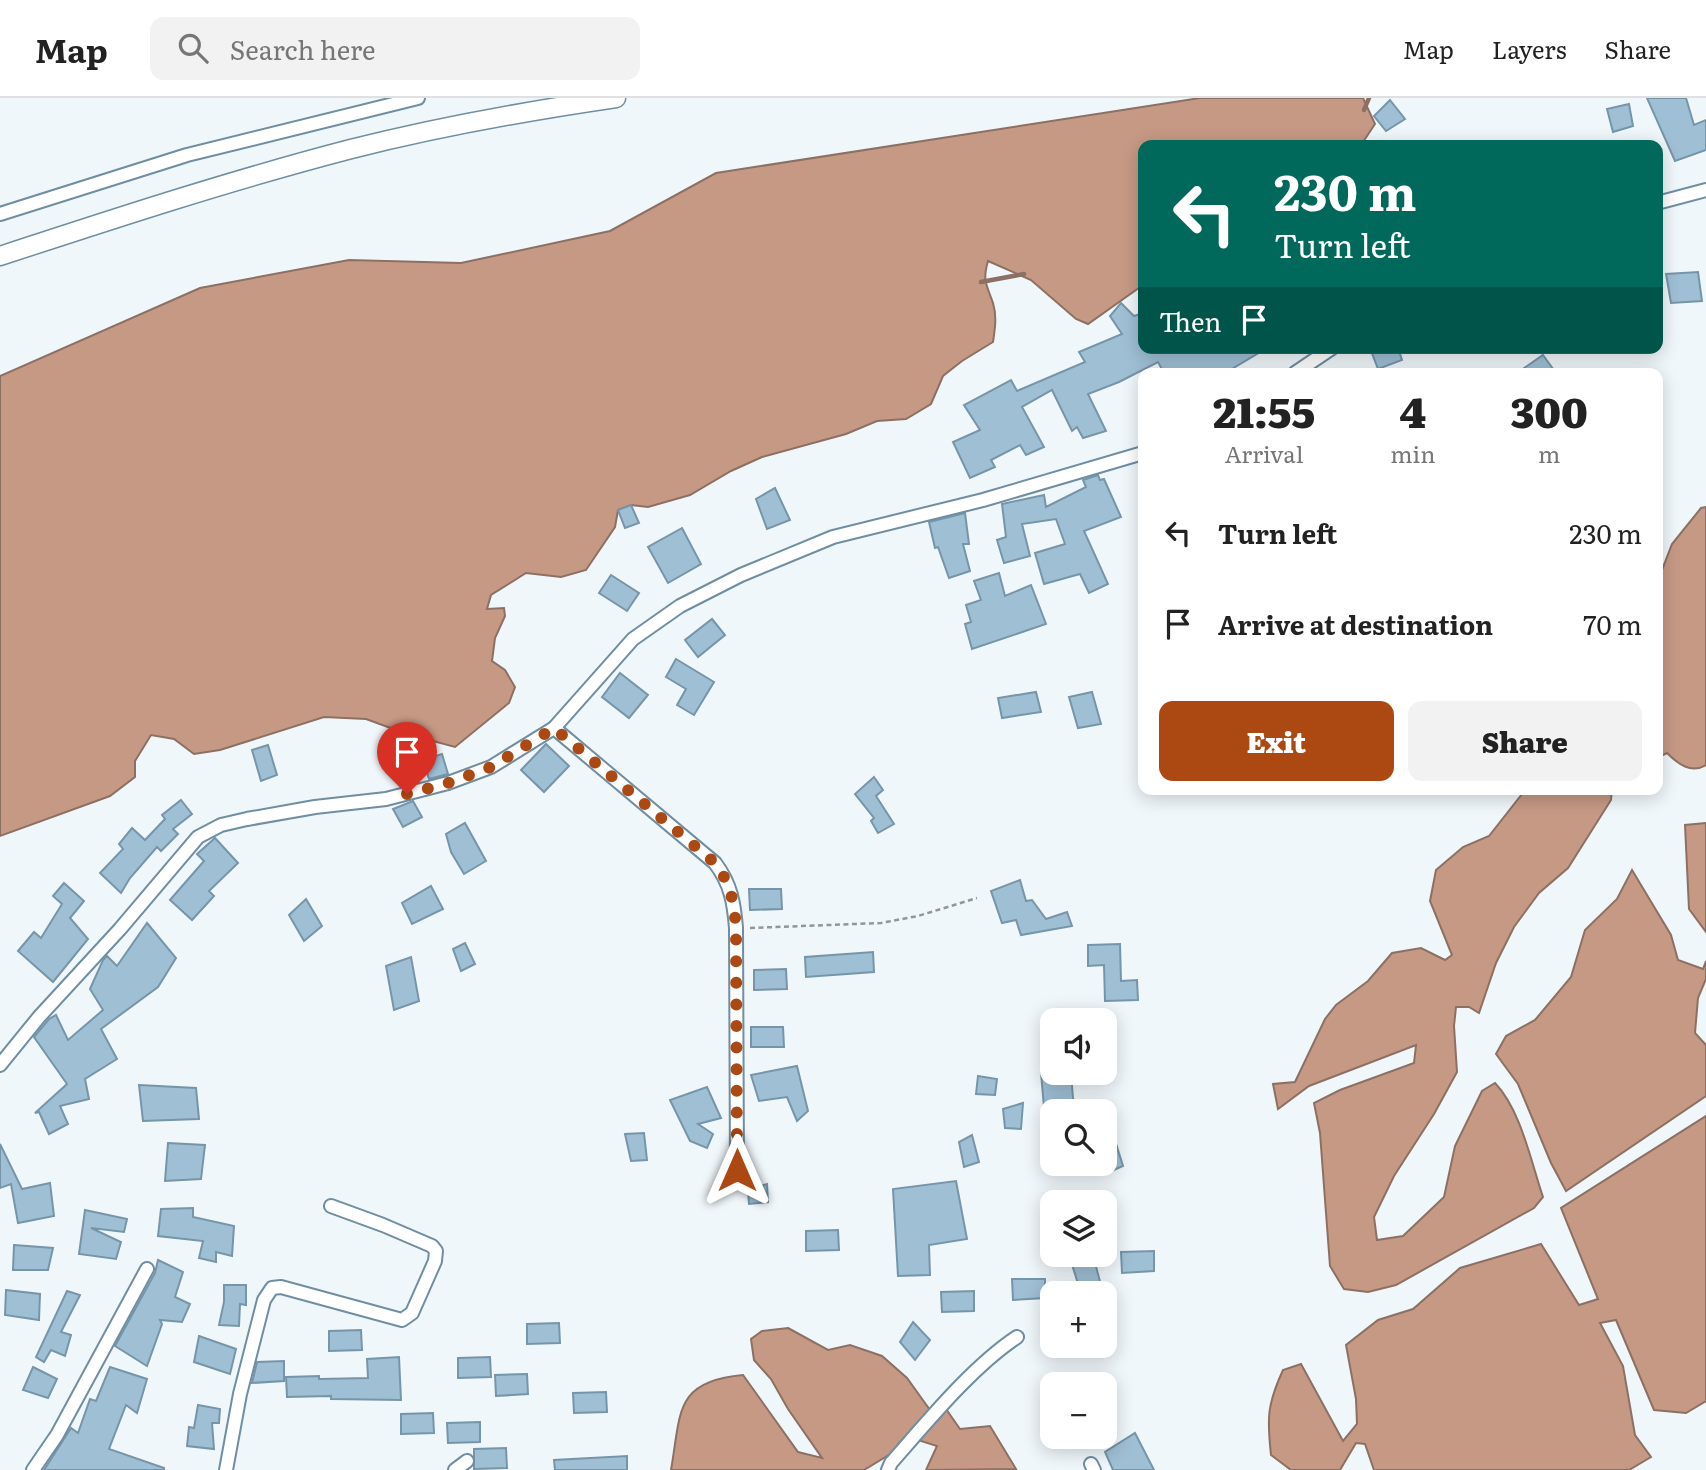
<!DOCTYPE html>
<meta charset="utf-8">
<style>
body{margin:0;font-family:Literata,serif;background:#f2f2f2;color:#222;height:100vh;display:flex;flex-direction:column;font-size:26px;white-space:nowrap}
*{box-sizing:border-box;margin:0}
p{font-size:23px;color:#767676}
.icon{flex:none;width:38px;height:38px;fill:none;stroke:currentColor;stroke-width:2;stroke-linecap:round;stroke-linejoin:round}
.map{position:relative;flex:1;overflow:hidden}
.side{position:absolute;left:1138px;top:270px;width:525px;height:427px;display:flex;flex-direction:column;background:#fff;border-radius:14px;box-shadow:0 4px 18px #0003}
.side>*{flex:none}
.top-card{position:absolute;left:1138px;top:42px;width:525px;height:214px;border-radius:14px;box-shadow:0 4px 18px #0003;background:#00695c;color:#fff;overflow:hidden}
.buttons{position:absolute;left:1040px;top:910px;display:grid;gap:14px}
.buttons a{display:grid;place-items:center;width:77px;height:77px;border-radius:14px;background:#fff;box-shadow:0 4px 18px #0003;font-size:35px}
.pin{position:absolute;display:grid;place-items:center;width:60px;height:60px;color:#fff;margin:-72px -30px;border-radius:50% 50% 50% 0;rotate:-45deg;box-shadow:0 0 7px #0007}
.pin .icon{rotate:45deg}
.me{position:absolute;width:77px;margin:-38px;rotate:0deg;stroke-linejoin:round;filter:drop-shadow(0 0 5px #0008)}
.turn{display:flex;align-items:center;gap:24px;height:147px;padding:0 21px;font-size:32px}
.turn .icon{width:91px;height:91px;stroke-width:2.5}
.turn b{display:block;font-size:49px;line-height:60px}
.then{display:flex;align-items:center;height:66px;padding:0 21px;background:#0003;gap:14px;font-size:26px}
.eta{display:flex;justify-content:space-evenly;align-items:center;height:119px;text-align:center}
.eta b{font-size:42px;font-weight:800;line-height:49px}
.action{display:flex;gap:14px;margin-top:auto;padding:14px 21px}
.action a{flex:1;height:80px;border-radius:14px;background:#ac4912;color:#fff;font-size:28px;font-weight:800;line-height:80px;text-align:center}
.action a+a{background:#f2f2f2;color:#222}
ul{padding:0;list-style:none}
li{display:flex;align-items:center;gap:21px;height:91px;padding:0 21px}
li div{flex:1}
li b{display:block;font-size:26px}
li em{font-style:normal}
header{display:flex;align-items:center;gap:42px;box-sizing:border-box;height:98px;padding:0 35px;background:#fff;border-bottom:2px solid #e0e0e0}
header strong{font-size:33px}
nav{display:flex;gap:38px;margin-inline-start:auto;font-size:24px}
.search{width:490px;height:63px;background:#f2f2f2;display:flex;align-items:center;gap:18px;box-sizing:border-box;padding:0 24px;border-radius:14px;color:#767676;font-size:26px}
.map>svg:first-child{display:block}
.water{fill:#c69985;stroke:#8c7064;stroke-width:2}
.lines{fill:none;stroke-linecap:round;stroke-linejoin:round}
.stream{stroke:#8c7064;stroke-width:4.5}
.building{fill:#9fbfd4;stroke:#7695a9;stroke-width:2}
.street-casing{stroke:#6f8ea2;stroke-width:16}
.secondary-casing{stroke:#6f8ea2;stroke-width:21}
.path{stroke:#8f979d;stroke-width:2.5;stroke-dasharray:5 3.5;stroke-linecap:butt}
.street{stroke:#fff;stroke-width:12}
.secondary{stroke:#fff;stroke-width:18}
.route{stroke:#ac4912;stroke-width:12;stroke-dasharray:0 21.6}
</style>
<header>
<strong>Map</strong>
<div class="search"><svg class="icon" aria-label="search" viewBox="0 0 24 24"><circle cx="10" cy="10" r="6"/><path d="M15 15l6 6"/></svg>Search here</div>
<nav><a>Map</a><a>Layers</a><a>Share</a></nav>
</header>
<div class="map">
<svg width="1706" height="1372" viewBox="0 0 1706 1372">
<rect width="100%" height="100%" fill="#f0f7fb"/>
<g class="water">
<path d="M1200,0H1363L1375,26L1361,47H1143V187L1088,226L1076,221L1031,182L988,163C982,184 987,187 993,205C997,218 995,231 993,244L962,263L943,278L931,306L906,321L877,323L846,336L762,359L731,373L690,397L648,409L631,407L618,412L615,429L586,472L561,479L526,475L491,497L487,511L504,510L505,518L495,540L492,563L505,572L515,589L509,605L455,649L407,636L366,621L324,619L220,652L194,656L174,641L151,637L135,663V679L110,698L0,738V278L200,190L349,162L461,165L610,133L716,75Z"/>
<path d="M1706,409V667C1691,676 1678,666 1667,655L1657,660V485L1672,446L1701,410Z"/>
<path d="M1526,691H1612L1611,702L1568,770L1539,795L1514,829L1496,865L1479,915L1469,909H1456L1454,928L1457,974L1434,1016L1394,1078L1374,1119L1377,1142L1403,1138L1444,1099L1455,1048L1482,993L1495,985C1521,1012 1531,1064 1543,1099L1534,1110L1396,1187L1368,1194L1344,1191L1330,1168L1320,1035L1314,1005L1340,992L1414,965L1416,947L1309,988L1278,1011L1273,986L1295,984L1325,921L1336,907L1368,883L1392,855L1421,850L1445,862L1452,857L1430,803L1436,772L1463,749L1489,738Z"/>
<polygon points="1706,725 1706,834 1689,811 1685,727"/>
<polygon points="1632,772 1671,837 1678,862 1703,871 1706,863 1706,881 1698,900 1695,935 1706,947 1706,998 1566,1093 1551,1065 1518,986 1496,956 1506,938 1535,922 1571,879 1585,832 1617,801"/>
<path d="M1706,1018V1303L1686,1315L1654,1312L1616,1222L1600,1225L1623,1268L1635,1337L1651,1359L1629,1372H1374L1365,1346L1356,1345L1340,1372H1291L1271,1357C1267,1320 1267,1307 1283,1272L1301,1266L1343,1343L1357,1326L1356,1301L1346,1247L1378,1222L1413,1211L1460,1170L1541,1146L1579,1207L1598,1201L1561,1110Z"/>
<path d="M788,1230L828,1252L850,1247L882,1258L907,1280L930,1312L946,1311L960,1331L990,1328L1016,1371L926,1372L937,1348L915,1341L864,1372H671C681,1315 674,1283 743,1277L798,1354L822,1360L788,1311L771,1281L754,1262L751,1241L762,1233Z"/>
</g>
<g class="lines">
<g class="stream">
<polyline points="1364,12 1369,0"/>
<polyline points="981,184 1024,176"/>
</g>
</g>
<g class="building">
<polygon points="1647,0 1686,0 1694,27 1706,22 1706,52 1675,63"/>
<polygon points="1390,2 1405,21 1386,33 1374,18"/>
<polygon points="1629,6 1633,28 1613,34 1607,11"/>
<polygon points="1698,174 1702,203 1671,205 1666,176"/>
<polygon points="1121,205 1134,218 1143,215 1143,250 1267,250 1225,275 1164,275 1158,264 1119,284 1088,296 1106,333 1083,340 1077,329 1072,333 1052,292 1022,309 1044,349 1026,357 1020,347 991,362 995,369 970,380 953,344 980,332 964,307 1011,282 1017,293 1085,264 1079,254 1122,236 1110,218"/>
<polygon points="1370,250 1398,250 1402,262 1378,271"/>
<polygon points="1543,257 1556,275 1517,275"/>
<polygon points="1098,377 1100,382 1104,381 1121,419 1084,433 1108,486 1089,495 1080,476 1044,486 1035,455 1065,446 1056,421 1022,426 1030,458 1004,465 997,442 1006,439 1002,406 1044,397 1046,409 1086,389 1083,382"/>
<polygon points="775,390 790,422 767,431 756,401"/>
<polygon points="631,407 639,425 625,430 618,412"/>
<polygon points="965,415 969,446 963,446 970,473 949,480 938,449 935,450 929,424"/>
<polygon points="682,430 701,466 668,485 648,449"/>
<polygon points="999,475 1005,498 1031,487 1046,526 972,551 965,526 971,524 966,507 981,502 974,483"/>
<polygon points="611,477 639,495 627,513 599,495"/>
<polygon points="712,521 725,537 698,559 685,542"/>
<polygon points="676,561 714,584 694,617 677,607 686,591 666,579"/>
<polygon points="620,575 648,597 629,620 602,599"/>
<polygon points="1036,594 1041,614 1002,620 998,600"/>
<polygon points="1092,594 1101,626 1078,630 1069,599"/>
<polygon points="546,646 569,668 544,694 521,672"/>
<polygon points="268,647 277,677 261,683 252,652"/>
<polygon points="442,656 448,676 429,681 423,662"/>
<polygon points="874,679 883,692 876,698 894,726 878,735 871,723 874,720 855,696"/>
<polygon points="181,702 192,716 173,731 178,736 161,753 157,749 130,780 121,795 100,775 123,751 119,746 132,730 145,742 165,721 162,717"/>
<polygon points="413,703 422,719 403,729 393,711"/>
<polygon points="465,725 486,763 464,776 451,754 446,736"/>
<polygon points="215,740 238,765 209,793 214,798 192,822 170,802 204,763 197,756"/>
<polygon points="1020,782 1026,803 1032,802 1046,821 1067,814 1072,828 1021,837 1016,822 1002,825 991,793"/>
<polygon points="64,785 84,803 70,820 88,841 53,884 18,853 34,834 41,840 62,806 53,798"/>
<polygon points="431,788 443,811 412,826 402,805"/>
<polygon points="749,791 781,791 782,811 750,812"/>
<polygon points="306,801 322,828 304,843 289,817"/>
<polygon points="147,825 176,860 158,889 101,931 117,961 85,981 89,1001 60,1008 68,1026 49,1036 39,1014 35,1015 67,986 34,939 49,921 56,917 68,942 103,912 90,891 103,862 107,858 117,868"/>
<polygon points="465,845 475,866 461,873 453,851"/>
<polygon points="1120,846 1121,883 1137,882 1138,902 1105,903 1104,867 1088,868 1088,847"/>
<polygon points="873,854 874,874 806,879 805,859"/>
<polygon points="411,859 419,903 394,912 386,868"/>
<polygon points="786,871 787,891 754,892 754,872"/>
<polygon points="751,929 783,929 784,949 751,949"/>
<polygon points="797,968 808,1013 797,1023 787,999 759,1003 751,977"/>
<polygon points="1041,975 1071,975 1074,1013 1059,1013 1059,1010 1044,1009"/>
<polygon points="978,978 997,981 995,997 976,996"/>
<polygon points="139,987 196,990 199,1021 143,1023"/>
<polygon points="707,989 721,1020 698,1026 713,1036 707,1050 690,1043 670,1002"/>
<polygon points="1023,1005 1021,1031 1005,1030 1003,1011"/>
<polygon points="1107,1017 1123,1068 1107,1075 1104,1064 1104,1018"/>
<polygon points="644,1035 647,1062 631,1063 625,1036"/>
<polygon points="972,1037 979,1064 964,1069 959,1044"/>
<polygon points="168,1045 205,1047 201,1081 165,1083"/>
<polygon points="0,1046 22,1091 50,1085 54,1118 18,1125 11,1086 0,1090"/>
<polygon points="956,1083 967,1141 929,1147 930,1177 898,1178 893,1091"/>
<polygon points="767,1086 768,1104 749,1106 748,1092"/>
<polygon points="193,1110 193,1119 234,1128 232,1158 216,1154 216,1164 199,1160 203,1143 158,1138 161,1111"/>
<polygon points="85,1112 127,1121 124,1134 91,1130 121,1144 116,1161 79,1156"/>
<polygon points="838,1132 839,1152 806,1153 806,1133"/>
<polygon points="14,1147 53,1150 48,1172 13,1172"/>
<polygon points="1154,1153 1154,1173 1122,1175 1121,1154"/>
<polygon points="1069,1157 1093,1157 1103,1195 1081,1195"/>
<polygon points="158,1162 183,1174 175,1199 190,1206 182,1224 160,1222 162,1226 147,1268 115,1248 155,1175"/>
<polygon points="1012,1181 1045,1181 1045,1200 1013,1202"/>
<polygon points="224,1187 246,1187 246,1207 240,1206 239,1228 219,1227 224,1204"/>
<polygon points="6,1192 40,1196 39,1222 5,1217"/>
<polygon points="67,1193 80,1197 61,1234 71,1237 65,1258 51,1252 44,1264 36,1259"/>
<polygon points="974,1193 974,1213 942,1214 941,1194"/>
<polygon points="913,1224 930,1242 915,1262 900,1244"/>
<polygon points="559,1225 560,1245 527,1246 527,1226"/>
<polygon points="361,1232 362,1252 329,1253 329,1233"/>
<polygon points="199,1238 236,1251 230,1276 194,1264"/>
<polygon points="399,1259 401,1302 331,1301 331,1298 287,1299 286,1279 319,1278 319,1281 368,1280 367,1261"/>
<polygon points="490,1259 491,1279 458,1280 458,1260"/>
<polygon points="284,1263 284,1283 252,1285 257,1264"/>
<polygon points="33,1269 57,1281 48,1300 23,1292"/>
<polygon points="110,1269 147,1281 137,1315 126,1307 109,1351 164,1370 164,1372 44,1372 71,1330 78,1335 90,1301 96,1303"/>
<polygon points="527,1276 528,1296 496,1298 495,1277"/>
<polygon points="606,1294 607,1314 574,1315 573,1295"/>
<polygon points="198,1307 220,1311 219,1325 212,1325 214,1351 187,1348 189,1329 194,1330"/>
<polygon points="433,1315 434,1335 401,1336 401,1316"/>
<polygon points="480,1324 480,1344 448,1345 447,1325"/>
<polygon points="1135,1335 1154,1372 1113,1372 1105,1354"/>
<polygon points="506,1350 507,1370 474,1371 474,1351"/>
<polygon points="627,1358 627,1372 555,1372 554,1362"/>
</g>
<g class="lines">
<defs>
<g id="street">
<polyline points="1657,105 1706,92"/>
<polyline points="0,116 187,57 418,0"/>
<polyline points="1295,275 1332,250"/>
<path d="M554,630L715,765C731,786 734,805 736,830L737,1072"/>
<polyline points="0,967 39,919 120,831 198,739 221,727 247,721 315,709 386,701 448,685 491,669 554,630 633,541 680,508 741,477 833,439 983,402 1143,355"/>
<polyline points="1091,1366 1094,1372"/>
<polyline points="33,1372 57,1337 147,1171"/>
<polyline points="226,1372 240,1296 264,1202 272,1190 281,1189 402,1222 412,1215 435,1163 436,1153 432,1148 383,1127 331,1108"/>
<polyline points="455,1372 467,1363"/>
<path d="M888,1372L891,1365C928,1323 972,1269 1017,1239"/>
</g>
<path id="secondary" d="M0,158C116,120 232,82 351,51C438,29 527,13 616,0"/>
</defs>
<use href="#street" class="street-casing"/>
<use href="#secondary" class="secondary-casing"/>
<polyline class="path" points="750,830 881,825 918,818 977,800"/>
<use href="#street" class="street"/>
<use href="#secondary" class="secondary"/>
</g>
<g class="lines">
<path class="route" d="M407,696L448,685L491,669L554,630L715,765C731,786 734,804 736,830L737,1072"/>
</g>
</svg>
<div class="buttons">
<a><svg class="icon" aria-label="sound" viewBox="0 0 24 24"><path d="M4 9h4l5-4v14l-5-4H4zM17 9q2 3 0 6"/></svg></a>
<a><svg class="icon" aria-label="search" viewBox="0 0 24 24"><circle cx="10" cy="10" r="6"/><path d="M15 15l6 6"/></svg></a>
<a><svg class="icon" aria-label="layers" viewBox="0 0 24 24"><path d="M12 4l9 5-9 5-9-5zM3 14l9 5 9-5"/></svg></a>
<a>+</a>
<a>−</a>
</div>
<div class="pin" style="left:407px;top:696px;background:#d93025"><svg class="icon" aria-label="arrive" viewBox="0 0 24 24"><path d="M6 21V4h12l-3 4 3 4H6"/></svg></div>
<svg class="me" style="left:737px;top:1072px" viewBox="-20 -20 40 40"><path d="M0-17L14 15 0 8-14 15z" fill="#ac4912" stroke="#fff" stroke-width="4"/></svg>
<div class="top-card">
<div class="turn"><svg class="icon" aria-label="left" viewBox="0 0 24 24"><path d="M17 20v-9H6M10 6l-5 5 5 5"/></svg><div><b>230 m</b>Turn left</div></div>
<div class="then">Then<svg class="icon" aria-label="arrive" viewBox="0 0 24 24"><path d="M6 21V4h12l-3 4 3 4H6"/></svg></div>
</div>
<section class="side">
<div class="eta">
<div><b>21:55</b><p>Arrival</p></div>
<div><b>4</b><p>min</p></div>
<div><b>300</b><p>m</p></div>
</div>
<ul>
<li><svg class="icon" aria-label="left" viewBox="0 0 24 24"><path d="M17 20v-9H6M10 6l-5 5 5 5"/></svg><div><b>Turn left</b></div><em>230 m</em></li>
<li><svg class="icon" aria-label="arrive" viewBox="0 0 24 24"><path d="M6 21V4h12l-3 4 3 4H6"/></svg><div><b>Arrive at destination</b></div><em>70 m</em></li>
</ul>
<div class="action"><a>Exit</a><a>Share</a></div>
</section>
</div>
